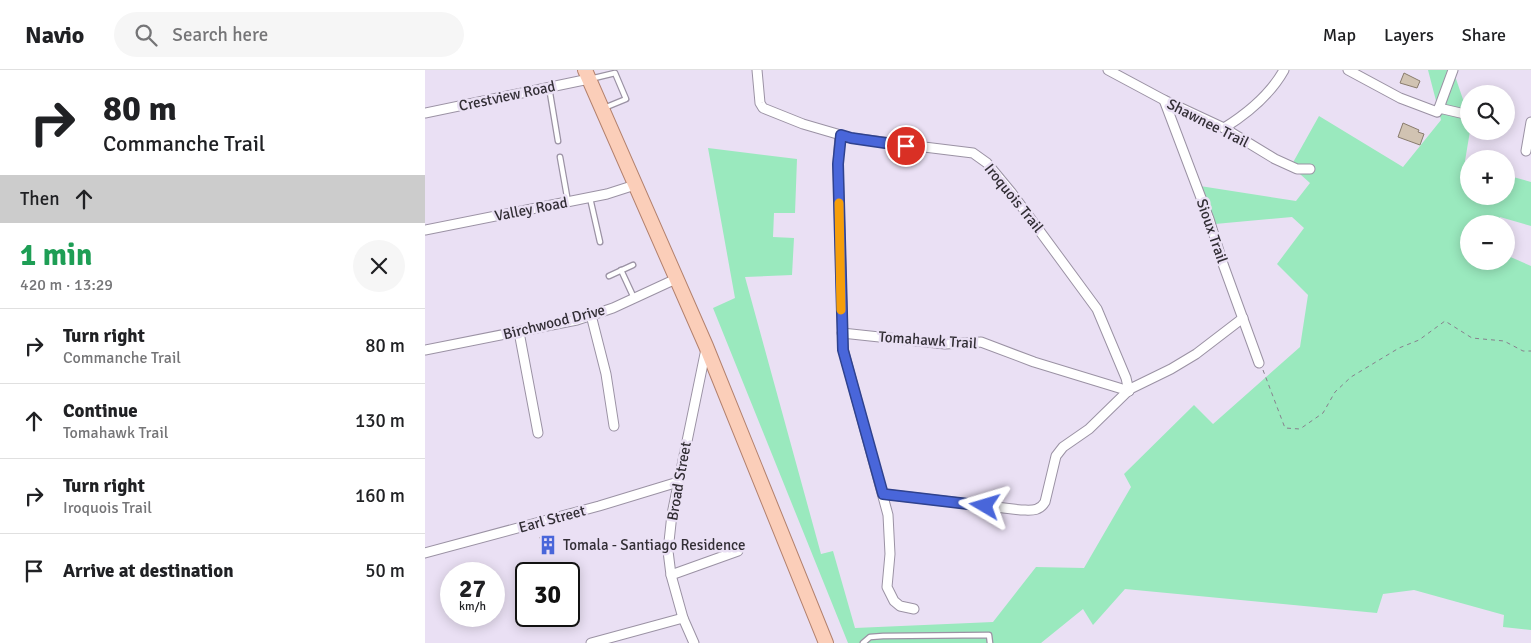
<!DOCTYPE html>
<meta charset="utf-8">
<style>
body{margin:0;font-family:Signika,sans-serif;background:#f6f6f6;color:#202124;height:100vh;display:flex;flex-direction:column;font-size:19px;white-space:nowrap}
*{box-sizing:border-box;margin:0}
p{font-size:16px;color:#757577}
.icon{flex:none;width:28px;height:28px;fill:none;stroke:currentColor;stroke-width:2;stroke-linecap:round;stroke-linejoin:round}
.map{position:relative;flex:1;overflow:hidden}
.drawer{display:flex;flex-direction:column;background:#fff;width:425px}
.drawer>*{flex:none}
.top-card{background:#fff;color:#202124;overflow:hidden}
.controls{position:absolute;left:1035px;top:15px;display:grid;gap:10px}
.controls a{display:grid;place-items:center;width:55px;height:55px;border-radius:50%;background:#fff;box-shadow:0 2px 12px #0003;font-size:25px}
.speed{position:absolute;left:15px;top:492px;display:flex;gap:10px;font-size:25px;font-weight:700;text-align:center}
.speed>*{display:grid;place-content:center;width:65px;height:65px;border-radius:50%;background:#fff;box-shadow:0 2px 12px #0003;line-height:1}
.speed small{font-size:12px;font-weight:400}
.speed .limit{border:2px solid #111;border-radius:8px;background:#fff;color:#111}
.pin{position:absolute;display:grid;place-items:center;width:42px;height:42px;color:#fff;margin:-21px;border:2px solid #fff;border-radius:50%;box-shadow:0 1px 5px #0007}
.me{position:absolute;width:55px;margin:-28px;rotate:277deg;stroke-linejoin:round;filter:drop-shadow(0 0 4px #0008)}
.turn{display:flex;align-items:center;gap:18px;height:105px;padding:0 20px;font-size:22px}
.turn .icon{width:65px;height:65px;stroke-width:2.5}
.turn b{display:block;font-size:35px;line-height:42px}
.then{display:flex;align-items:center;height:48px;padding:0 20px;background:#0003;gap:10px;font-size:19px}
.round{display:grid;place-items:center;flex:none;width:52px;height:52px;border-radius:26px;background:#f6f6f6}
.head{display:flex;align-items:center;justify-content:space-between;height:85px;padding:0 20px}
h1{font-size:30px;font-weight:700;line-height:38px;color:#1e9e55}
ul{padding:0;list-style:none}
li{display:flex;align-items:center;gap:15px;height:75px;padding:0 20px;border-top:1px solid #e0e0e0}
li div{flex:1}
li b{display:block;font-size:19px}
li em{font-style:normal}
header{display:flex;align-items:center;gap:30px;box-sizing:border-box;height:70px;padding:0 25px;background:#fff;border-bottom:1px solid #e0e0e0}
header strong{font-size:24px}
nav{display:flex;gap:28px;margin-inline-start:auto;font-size:18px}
.search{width:350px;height:45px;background:#f6f6f6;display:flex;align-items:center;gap:12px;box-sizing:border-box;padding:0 18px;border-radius:28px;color:#757577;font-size:19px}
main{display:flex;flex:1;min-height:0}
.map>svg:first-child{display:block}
.green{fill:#9ae9be}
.building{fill:#d1c3b2;stroke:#897c6d}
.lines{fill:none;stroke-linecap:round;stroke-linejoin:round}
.service-casing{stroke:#9b92a4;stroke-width:7}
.minor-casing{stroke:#9b92a4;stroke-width:11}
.primary-casing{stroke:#b3816d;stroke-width:16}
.path{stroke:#87808d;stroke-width:1;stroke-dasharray:4 4;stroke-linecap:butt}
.service{stroke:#fff;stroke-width:4.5}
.minor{stroke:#fff;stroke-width:9}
.primary{stroke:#fbceb9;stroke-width:14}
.route-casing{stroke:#2f428e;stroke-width:12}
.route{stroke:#4966da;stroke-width:9}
.slow{stroke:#f59e0b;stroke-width:9}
.labels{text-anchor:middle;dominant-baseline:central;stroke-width:5;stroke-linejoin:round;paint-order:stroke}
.street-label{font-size:15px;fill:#322e35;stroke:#eae0f4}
.poi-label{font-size:15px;fill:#322e35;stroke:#eae0f4;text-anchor:start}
</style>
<header>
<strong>Navio</strong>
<div class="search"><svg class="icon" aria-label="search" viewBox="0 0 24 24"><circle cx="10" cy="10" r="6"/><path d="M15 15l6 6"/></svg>Search here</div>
<nav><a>Map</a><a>Layers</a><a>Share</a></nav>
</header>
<main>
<section class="drawer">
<div class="top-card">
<div class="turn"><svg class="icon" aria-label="right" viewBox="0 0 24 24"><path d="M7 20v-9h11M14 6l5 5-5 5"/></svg><div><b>80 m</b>Commanche Trail</div></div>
<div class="then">Then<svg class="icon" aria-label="ahead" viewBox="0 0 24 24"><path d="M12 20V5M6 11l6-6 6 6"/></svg></div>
</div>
<div class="head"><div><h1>1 min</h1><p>420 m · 13:29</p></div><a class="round"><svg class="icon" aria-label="close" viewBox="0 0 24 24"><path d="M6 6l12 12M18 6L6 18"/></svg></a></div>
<ul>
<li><svg class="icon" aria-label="right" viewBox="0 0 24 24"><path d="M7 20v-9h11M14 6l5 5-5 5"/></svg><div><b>Turn right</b><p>Commanche Trail</p></div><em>80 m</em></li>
<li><svg class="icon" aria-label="ahead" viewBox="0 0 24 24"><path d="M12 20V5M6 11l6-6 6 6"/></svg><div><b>Continue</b><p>Tomahawk Trail</p></div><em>130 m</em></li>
<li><svg class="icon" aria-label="right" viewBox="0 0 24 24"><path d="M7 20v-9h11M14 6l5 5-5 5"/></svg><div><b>Turn right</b><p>Iroquois Trail</p></div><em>160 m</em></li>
<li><svg class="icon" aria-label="arrive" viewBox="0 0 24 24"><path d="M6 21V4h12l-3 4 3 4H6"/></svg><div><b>Arrive at destination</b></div><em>50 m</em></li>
</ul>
</section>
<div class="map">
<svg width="1106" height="573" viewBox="0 0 1106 573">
<rect width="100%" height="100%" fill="#eae0f4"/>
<polygon class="green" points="1003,0 1028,0 1044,47 1045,61 1040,91 1044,93 1044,126 1081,126 1081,105 1106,112 1106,156 1075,147 1073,154 1044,154 1044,191 1081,191 1081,185 1106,196 1106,560 1078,557 1079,545 989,520 958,524 952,543 700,519 668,555 658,539 616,573 423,573 288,238 310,228 283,78 372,89 370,143 349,143 348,167 369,168 367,205 320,207 396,484 408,481 430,558 568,552 611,497 659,498 706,417 699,404 769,335 788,354 875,277 883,225 852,194 879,158 867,147 790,154 775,116 871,131 885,113 866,96 894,46 978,97 1016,50"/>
<g class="building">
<polygon points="979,3 995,11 992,18 975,13"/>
<polygon points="978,53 994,60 993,62 999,64 995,75 973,67"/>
<polygon points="124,465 130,480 119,483 115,467"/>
</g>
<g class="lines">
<defs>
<g id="service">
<polyline points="165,9 190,3 201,29 179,38"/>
<polyline points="124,17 133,71"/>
<polyline points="135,87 143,132"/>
<polyline points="165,128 175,172"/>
<polyline points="196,200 209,228"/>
<polyline points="184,206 208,195"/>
<polyline points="438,573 445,567 458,566 564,565 565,573"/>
</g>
<g id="minor">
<polyline points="332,0 335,33 338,38 378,54 426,68 548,83 562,93 586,122 672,239 701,308 704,321"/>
<polyline points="683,0 739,30 799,58 850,89 872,99 885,99"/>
<polyline points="923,0 975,28 1012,42 1014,38 1044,45"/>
<polyline points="739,30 784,149 798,194 834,293"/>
<polyline points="1014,38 1028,0"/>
<polyline points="0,43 164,9"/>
<path d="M799,58C823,43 845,25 859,0"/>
<polyline points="415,65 413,94 418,279 463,445 465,484 462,517 469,531 475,536 489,539"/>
<polyline points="1101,81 1106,52"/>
<polyline points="0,160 182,124 210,115"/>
<polyline points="166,245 181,304 189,356"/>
<polyline points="94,262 113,363"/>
<polyline points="417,263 520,274 556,272 609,292 704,321"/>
<polyline points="0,280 152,250 188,238 253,208"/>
<path d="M458,424L596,440C606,440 614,442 620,432L631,386L638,377L664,359L705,319L746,299L771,284L818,248"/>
<polyline points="0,483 174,436 253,412"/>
<polyline points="246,505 313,481"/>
<polyline points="166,573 258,548"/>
<polyline points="269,573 258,548 246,505 243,481 247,444 281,279"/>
</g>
<polyline id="primary" points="160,0 281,276 401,573"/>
</defs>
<use href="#service" class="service-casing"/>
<use href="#minor" class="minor-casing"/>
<use href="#primary" class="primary-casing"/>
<polyline class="path" points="838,300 860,358 875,359 898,343 910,322 926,307 974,278 994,270 1020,251 1047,268 1079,271 1098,281 1106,281"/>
<use href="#service" class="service"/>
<use href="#minor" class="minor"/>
<use href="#primary" class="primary"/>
</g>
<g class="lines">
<defs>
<polyline id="route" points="481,76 426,68 416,65 413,94 418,280 458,424 560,436"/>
</defs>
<use href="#route" class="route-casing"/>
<use href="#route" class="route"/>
<polyline class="slow" points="414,133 416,240"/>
</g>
<defs>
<symbol id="building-bare" viewBox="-9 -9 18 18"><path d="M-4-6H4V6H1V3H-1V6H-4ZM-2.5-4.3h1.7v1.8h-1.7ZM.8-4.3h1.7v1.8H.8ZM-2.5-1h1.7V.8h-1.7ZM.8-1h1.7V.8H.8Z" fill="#4966da" stroke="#eae0f4" stroke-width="2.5" paint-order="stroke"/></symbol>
</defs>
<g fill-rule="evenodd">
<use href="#building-bare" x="109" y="461" width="28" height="28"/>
</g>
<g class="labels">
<g class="street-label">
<text transform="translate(82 26) rotate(-12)">Crestview Road</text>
<text transform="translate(783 53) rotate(27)">Shawnee Trail</text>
<text transform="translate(589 128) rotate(51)">Iroquois Trail</text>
<text transform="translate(106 139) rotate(-11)">Valley Road</text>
<text transform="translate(787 161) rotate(71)">Sioux Trail</text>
<text transform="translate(129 252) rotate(-14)">Birchwood Drive</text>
<text transform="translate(503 270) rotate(4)">Tomahawk Trail</text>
<text transform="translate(254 411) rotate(-80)">Broad Street</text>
<text transform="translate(127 449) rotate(-15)">Earl Street</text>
</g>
<g class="poi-label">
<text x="138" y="475">Tomala - Santiago Residence</text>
</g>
</g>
</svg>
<div class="controls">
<a><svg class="icon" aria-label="search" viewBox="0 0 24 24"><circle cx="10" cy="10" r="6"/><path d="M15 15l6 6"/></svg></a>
<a>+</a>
<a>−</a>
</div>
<div class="speed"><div>27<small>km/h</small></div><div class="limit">30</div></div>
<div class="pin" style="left:481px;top:76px;background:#d93025"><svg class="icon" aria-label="arrive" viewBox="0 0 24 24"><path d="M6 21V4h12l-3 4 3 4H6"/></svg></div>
<svg class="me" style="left:560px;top:436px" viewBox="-20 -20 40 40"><path d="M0-17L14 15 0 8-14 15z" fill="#4966da" stroke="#fff" stroke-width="4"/></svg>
</div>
</main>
